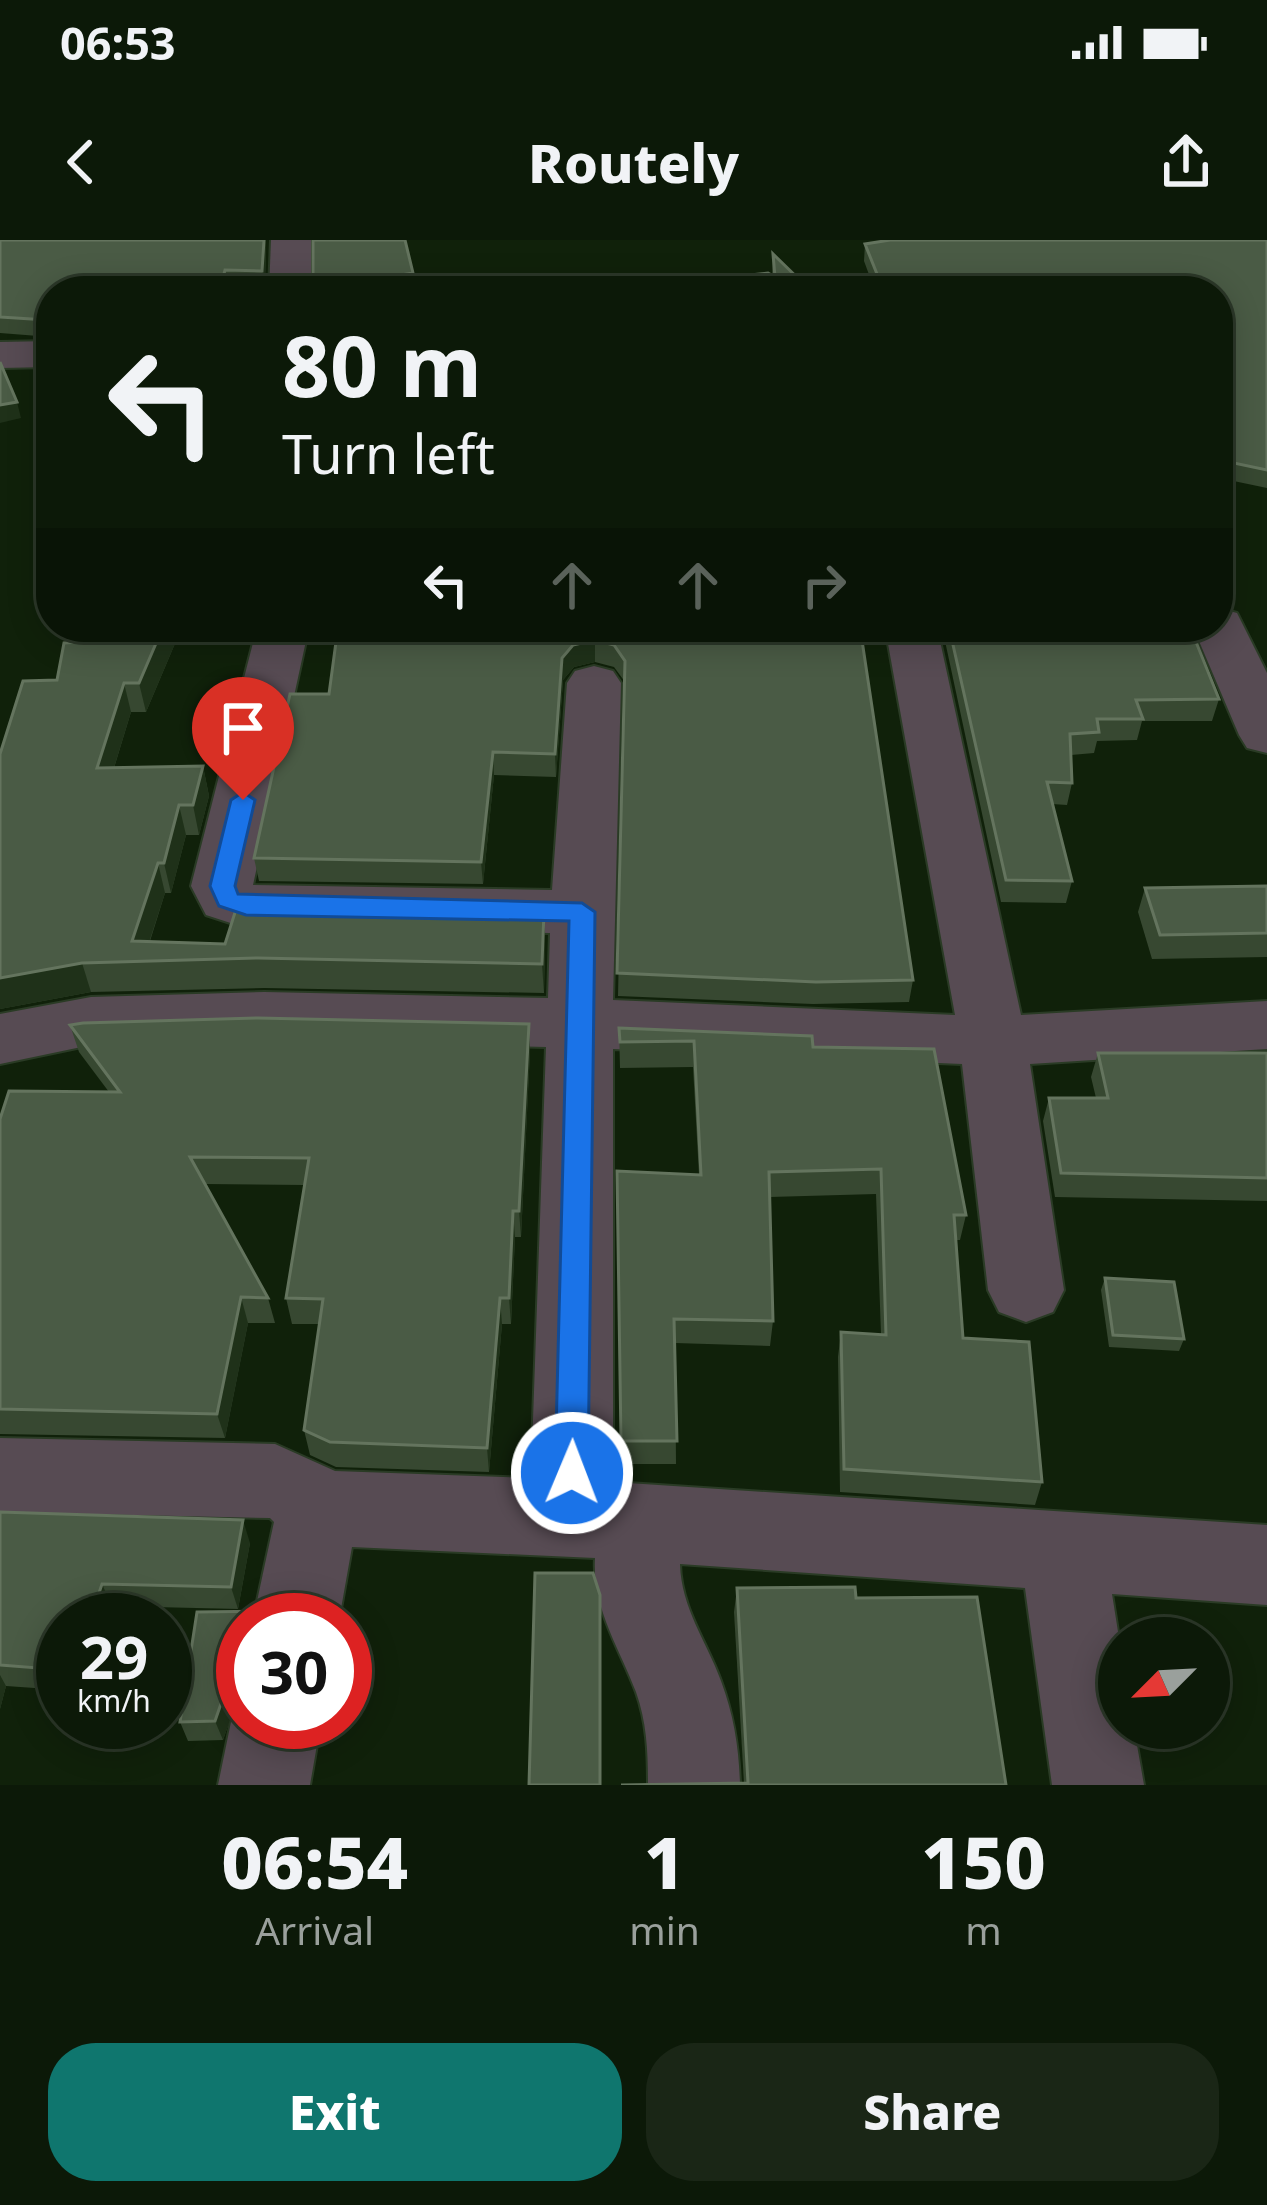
<!DOCTYPE html>
<style>
body{margin:0;font-family:"Noto Sans",sans-serif;background:#1a2616;color:#f1f3f6;height:100vh;display:flex;flex-direction:column;font-size:45px;white-space:nowrap}
*{box-sizing:border-box;margin:0}
p{font-size:39px;color:#9aa09c}
.icon{flex:none;width:66px;height:66px;fill:none;stroke:currentColor;stroke-width:2;stroke-linecap:round;stroke-linejoin:round}
.map{position:relative;height:1545px;overflow:hidden}
.sheet{display:flex;flex-direction:column;background:#0c1908;flex:1}
.sheet>*{flex:none}
.guide{position:absolute;left:36px;top:36px;width:1197px;height:366px;border-radius:48px;box-shadow:0 6px 30px #0003,0 0 0 3px #2c3829;background:#0c1908;color:#f1f3f6;overflow:hidden}
.needle{width:78px;rotate:246deg}
.buttons{position:absolute;left:1098px;top:1377px;display:grid;gap:24px}
.buttons a{display:grid;place-items:center;width:132px;height:132px;border-radius:50%;background:#0c1908;box-shadow:0 6px 30px #0003,0 0 0 3px #2c3829;font-size:60px}
.speed{position:absolute;left:36px;top:1353px;display:flex;gap:24px;font-size:60px;font-weight:700;text-align:center}
.speed>*{display:grid;place-content:center;width:156px;height:156px;border-radius:50%;background:#0c1908;box-shadow:0 6px 30px #0003,0 0 0 3px #2c3829;line-height:1}
.speed small{font-size:30px;font-weight:400}
.speed .limit{border:18px solid #d22;background:#fff;color:#111}
.pin{position:absolute;display:grid;place-items:center;width:102px;height:102px;color:#fff;margin:-123px -51px;border-radius:50% 50% 50% 0;rotate:-45deg;box-shadow:0 0 12px #0007}
.pin .icon{rotate:45deg}
.me{position:absolute;width:132px;margin:-66px;rotate:1deg;stroke-linejoin:round;filter:drop-shadow(0 0 9px #0008)}
.turn{display:flex;align-items:center;gap:42px;height:252px;padding:0 48px;font-size:54px}
.turn .icon{width:156px;height:156px;stroke-width:2.5}
.turn b{display:block;font-size:84px;line-height:102px}
.lanes{display:flex;align-items:center;height:114px;padding:0 48px;background:#0003;justify-content:center;gap:60px;direction:ltr}
.lanes .off{opacity:.35}
.eta{display:flex;justify-content:space-evenly;align-items:center;height:204px;text-align:center}
.eta b{font-size:72px;font-weight:800;line-height:84px}
.primary-button{display:flex;gap:24px;margin-top:auto;padding:24px 48px}
.primary-button a{flex:1;height:138px;border-radius:48px;background:#0f766e;color:#fff;font-size:48px;font-weight:800;line-height:138px;text-align:center}
.primary-button a+a{background:#1a2616;color:#f1f3f6}
.status{display:flex;justify-content:space-between;align-items:center;height:84px;padding:0 60px;background:#0c1908;direction:ltr}
.status svg{height:33px;fill:currentColor}
header{display:flex;justify-content:space-between;align-items:center;height:156px;padding:0 48px;background:#0c1908;font-size:54px;font-weight:800}
.map>svg:first-child{display:block}
.lines{fill:none;stroke-linecap:round;stroke-linejoin:round}
.minor-casing{stroke:#2a3b25;stroke-width:4}
.minor{fill:#574b53;fill-rule:evenodd}
.wall{fill:#374831}
.shaded-wall{fill:#1f3119}
.building{fill:#4a5b45;stroke:#64745e;stroke-width:3}
.route{fill:#1a73e8;stroke:#114b97;stroke-width:3}
</style>
<div class="status"><b>06:53</b><svg viewBox="0 0 49 12"><path d="M0 12V9h3v3zM5 12V6h3v6zM10 12V3h3v9zM15 12V0h3v12zM26 1h20v11H26zM47 4h2v5h-2z"/></svg></div>
<header><svg class="icon" aria-label="back" viewBox="0 0 24 24"><path d="M15 5l-7 7 7 7"/></svg>Routely<svg class="icon" aria-label="share" viewBox="0 0 24 24"><path d="M12 15V3M7 8l5-5 5 5M5 13v7h14v-7"/></svg></header>
<div class="map">
<svg width="1267" height="1545" viewBox="0 0 1267 1545">
<rect width="100%" height="100%" fill="#10210a"/>
<g class="lines">
<defs>
<g id="minor">
<polygon points="271,0 311,0 311,51 269,51"/>
<polygon points="51,101 51,127 0,128 0,102"/>
<polygon points="1218,368 1237,373 1267,433 1267,513 1247,508 1239,495 1193,387 1218,387"/>
<path d="M257,387H309L253,645L552,650L567,443L575,431L594,426L613,431L621,443L613,760L955,775L885,387H937L1021,775L1267,761V809L1030,824L1064,1050L1053,1072L1026,1082L999,1072L988,1050L962,824L613,809V1242L1267,1285V1365L1112,1354L1119,1398V1488H1134L1144,1545H1052L1025,1348L680,1324C681,1368 707,1402 721,1441C734,1476 739,1508 740,1545H648C648,1513 647,1483 636,1452C619,1407 592,1368 595,1318L352,1307L339,1380H253L274,1282L270,1278L0,1272V1198L275,1204L335,1231L531,1238L546,807L264,800L91,805L0,824V774L91,757L264,752L548,758L550,693L246,688L206,675L191,646Z"/>
<polygon points="243,1453 243,1482 321,1482 310,1545 218,1545 231,1482"/>
</g>
</defs>
<use href="#minor" class="minor-casing"/>
<use href="#minor" class="minor"/>
</g>
<g class="wall">
<polygon points="0,0 266,0 265,47 228,46 226,51 51,51 51,97 0,93"/>
<polygon points="1267,0 1267,248 1224,239 1218,224 1218,51 721,47 722,38 772,36 773,14 807,47 871,40 864,21 865,4"/>
<polygon points="99,387 182,387 146,472 131,472 114,528 203,526 209,556 199,595 186,595 171,653 165,653 150,701 225,704 476,671 545,701 544,753 264,748 91,752 0,769 0,514 57,440 96,401"/>
<polygon points="338,387 860,387 913,740 909,762 813,764 618,756 625,442 614,427 595,422 574,427 563,440 556,537 494,535 483,644 259,641 254,618 329,454"/>
<polygon points="942,387 1190,387 1219,459 1212,481 1142,481 1137,500 1097,501 1094,513 1071,515 1072,543 1067,565 1052,564 1072,641 1066,663 1001,662"/>
<polygon points="1267,646 1267,717 1152,719 1138,672 1145,648"/>
<polygon points="70,785 530,811 521,997 515,997 511,1084 502,1084 489,1232 336,1227 310,1215 304,1190 319,1084 292,1084 286,1058 305,945 205,944 268,1058 275,1083 248,1083 225,1198 0,1194 0,879 109,852 79,812"/>
<polygon points="619,788 813,807 966,975 960,1000 956,1000 963,1098 1042,1242 1035,1265 840,1252 838,1117 841,1092 881,1094 876,954 770,957 773,1081 770,1106 675,1103 676,1224 622,1224 617,931 699,935 693,827 620,828"/>
<polygon points="1098,813 1267,813 1267,961 1055,957 1043,881 1049,858 1096,858 1091,837"/>
<polygon points="1105,1038 1184,1099 1179,1111 1109,1107 1101,1050"/>
<polygon points="0,1272 250,1303 238,1369 112,1366 108,1380 63,1380 63,1450 6,1446 0,1469"/>
<polygon points="737,1348 856,1358 1006,1545 744,1543 734,1372"/>
<polygon points="275,1371 278,1380 243,1380 243,1466 240,1452 223,1500 188,1501 180,1482 197,1372"/>
</g>
<g class="shaded-wall">
<polygon points="264,0 266,0 265,47 262,31"/>
<polygon points="225,30 228,46 226,51 220,51"/>
<polygon points="413,33 414,49 401,51 305,51"/>
<polygon points="17,162 21,178 0,183 0,165"/>
<polygon points="163,387 182,387 146,472 139,443"/>
<polygon points="595,400 595,422 574,427 563,440 556,537 555,514 562,418 573,405"/>
<polygon points="124,443 131,472 105,557 97,528"/>
<polygon points="493,512 494,535 483,644 481,622"/>
<polygon points="203,526 209,556 199,595 193,565"/>
<polygon points="179,565 186,595 171,653 164,623"/>
<polygon points="158,623 165,653 143,721 132,701"/>
<polygon points="544,671 545,701 544,753 542,724"/>
<polygon points="82,723 91,752 0,769 0,738"/>
<polygon points="529,784 530,811 521,997 519,971"/>
<polygon points="513,971 515,997 511,1084 509,1058"/>
<polygon points="241,1057 248,1083 225,1198 217,1174"/>
<polygon points="500,1058 502,1084 489,1232 487,1208"/>
<polygon points="243,1280 250,1303 238,1369 231,1347"/>
<polygon points="102,1344 112,1366 108,1380 90,1380"/>
<polygon points="233,1429 241,1449 223,1500 215,1481"/>
<polygon points="0,1435 6,1446 0,1469"/>
</g>
<g class="building">
<polygon points="0,0 264,0 262,31 225,30 220,49 51,51 51,86 47,80 0,77"/>
<polygon points="313,0 405,0 413,33 305,51 295,51 293,40 313,35"/>
<polygon points="890,0 1267,0 1267,230 1229,222 1218,196 1218,51 702,51 726,47 722,38 768,33 775,37 773,14 807,47 879,39 865,4"/>
<polygon points="0,122 17,162 0,165"/>
<polygon points="99,387 163,387 139,443 124,443 97,528 203,526 193,565 179,565 164,623 158,623 132,701 225,704 238,663 475,667 475,671 544,671 542,724 258,718 82,723 0,738 0,514 23,441 57,440 64,403 96,401"/>
<polygon points="338,387 860,387 913,740 816,742 617,733 625,421 614,405 595,400 573,405 562,418 555,514 493,512 481,622 254,618 290,454 329,454"/>
<polygon points="949,387 1190,387 1219,459 1136,460 1143,479 1097,479 1099,492 1070,494 1072,543 1047,542 1072,641 1006,640"/>
<polygon points="1267,646 1267,693 1160,695 1145,648"/>
<polygon points="258,778 529,784 519,971 513,971 509,1058 500,1058 487,1208 330,1202 304,1190 323,1059 286,1058 309,918 190,917 268,1058 241,1057 217,1174 0,1169 0,879 9,851 120,852 70,785 83,783"/>
<polygon points="619,788 812,796 813,807 934,809 966,975 954,975 963,1098 1029,1102 1042,1242 844,1229 841,1092 886,1095 881,929 769,932 773,1081 674,1079 677,1201 621,1201 617,931 701,935 694,801 620,802"/>
<polygon points="1098,813 1267,813 1267,938 1061,933 1049,858 1108,858"/>
<polygon points="1105,1038 1174,1042 1184,1099 1113,1095"/>
<polygon points="0,1272 243,1280 231,1347 102,1344 90,1380 63,1380 63,1430 0,1425"/>
<polygon points="535,1333 593,1333 600,1355 600,1545 529,1545"/>
<polygon points="855,1347 856,1358 977,1357 1006,1545 621,1545 748,1543 737,1348"/>
<polygon points="275,1371 274,1380 243,1380 243,1458 240,1458 240,1433 233,1429 215,1481 180,1482 197,1372"/>
</g>
<polygon class="route" points="243,552 255,560 235,646 238,654 582,663 595,672 588,1233 583,1244 572,1248 560,1244 555,1233 569,681 246,675 219,666 210,646 231,560"/>
</svg>
<div class="buttons">
<a><svg class="needle" viewBox="-14 -14 28 28"><path d="M0-13l5 13h-10z" fill="#e53935"/><path d="M0 13l5-13h-10z" fill="#9aa09c"/></svg></a>
</div>
<div class="speed"><div>29<small>km/h</small></div><div class="limit">30</div></div>
<div class="pin" style="left:243px;top:560px;background:#d93025"><svg class="icon" aria-label="arrive" viewBox="0 0 24 24"><path d="M6 21V4h12l-3 4 3 4H6"/></svg></div>
<svg class="me" style="left:572px;top:1233px" viewBox="-20 -20 40 40"><circle r="17" fill="#1a73e8" stroke="#fff" stroke-width="3"/><path d="M0-11L8 9 0 5-8 9z" fill="#fff"/></svg>
<div class="guide">
<div class="turn"><svg class="icon" aria-label="left" viewBox="0 0 24 24"><path d="M17 20v-9H6M10 6l-5 5 5 5"/></svg><div><b>80 m</b>Turn left</div></div>
<div class="lanes"><svg class="icon" aria-label="left" viewBox="0 0 24 24"><path d="M17 20v-9H6M10 6l-5 5 5 5"/></svg><svg class="icon off" aria-label="ahead" viewBox="0 0 24 24"><path d="M12 20V5M6 11l6-6 6 6"/></svg><svg class="icon off" aria-label="ahead" viewBox="0 0 24 24"><path d="M12 20V5M6 11l6-6 6 6"/></svg><svg class="icon off" aria-label="right" viewBox="0 0 24 24"><path d="M7 20v-9h11M14 6l5 5-5 5"/></svg></div>
</div>
</div>
<section class="sheet">
<div class="eta">
<div><b>06:54</b><p>Arrival</p></div>
<div><b>1</b><p>min</p></div>
<div><b>150</b><p>m</p></div>
</div>
<div class="primary-button"><a>Exit</a><a>Share</a></div>
</section>
